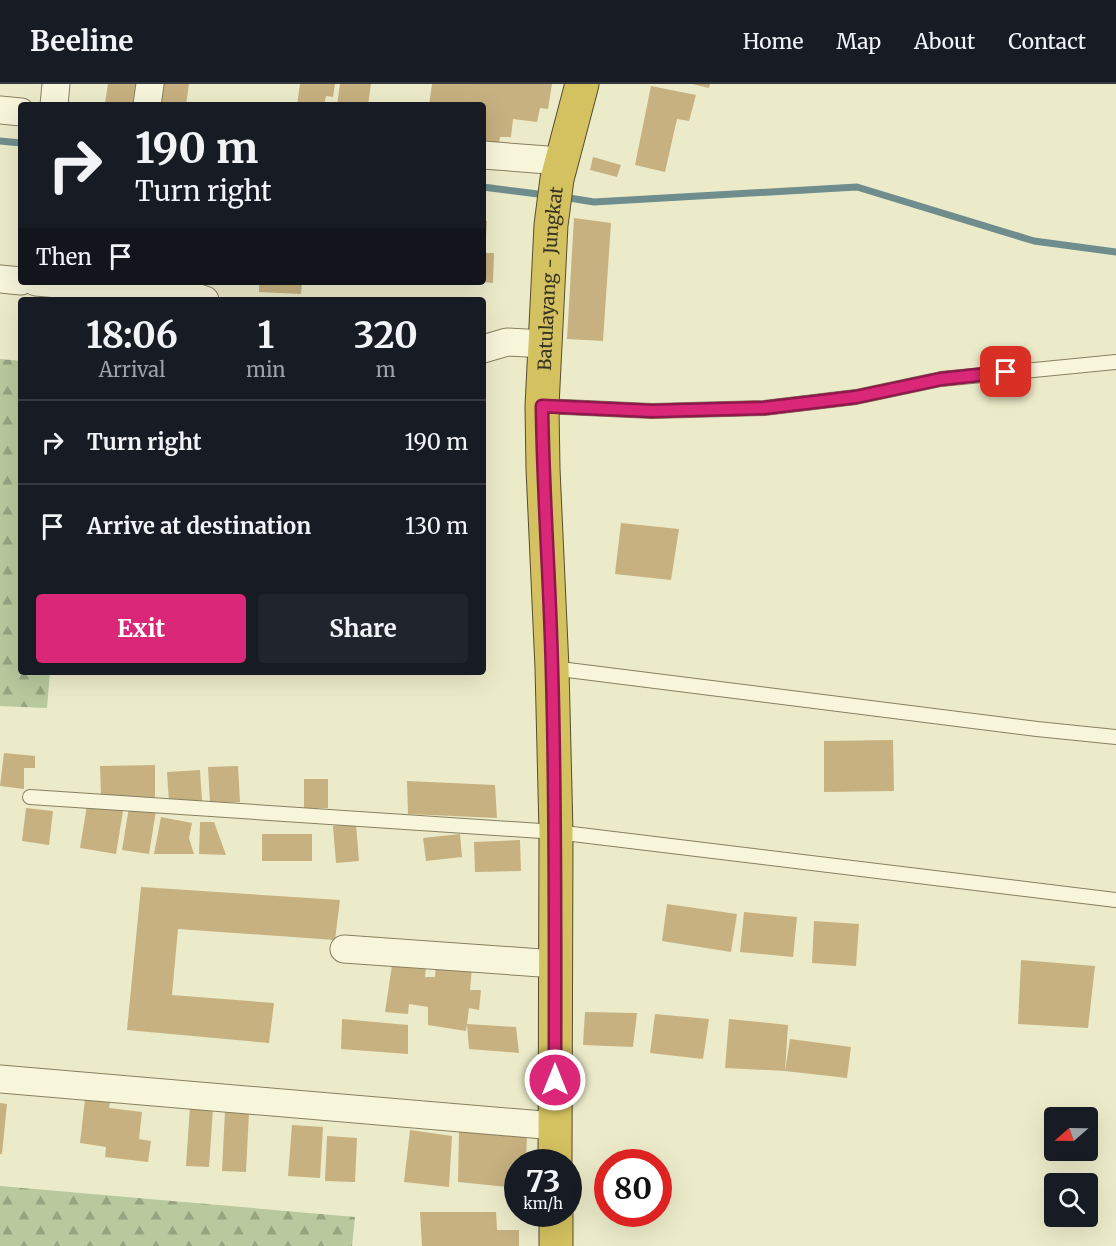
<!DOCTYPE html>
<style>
body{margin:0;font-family:Merriweather,serif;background:#20242c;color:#f1f3f6;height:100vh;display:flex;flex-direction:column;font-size:22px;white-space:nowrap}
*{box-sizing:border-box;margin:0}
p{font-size:20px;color:#9ea1a6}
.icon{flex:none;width:33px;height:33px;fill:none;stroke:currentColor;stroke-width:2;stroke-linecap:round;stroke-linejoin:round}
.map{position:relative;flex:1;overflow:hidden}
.drawer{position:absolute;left:18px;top:213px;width:468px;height:378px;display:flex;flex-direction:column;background:#171b24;border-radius:6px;box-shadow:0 6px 24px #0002}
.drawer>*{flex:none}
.hud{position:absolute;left:18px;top:18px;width:468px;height:183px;border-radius:6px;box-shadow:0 6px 24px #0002;background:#171b24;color:#f1f3f6;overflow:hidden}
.needle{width:39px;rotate:250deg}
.tools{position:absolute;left:1044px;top:1023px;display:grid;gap:12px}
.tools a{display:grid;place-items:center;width:54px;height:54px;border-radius:6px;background:#171b24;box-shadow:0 6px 24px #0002;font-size:30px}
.speed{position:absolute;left:504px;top:1065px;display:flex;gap:12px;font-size:30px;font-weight:700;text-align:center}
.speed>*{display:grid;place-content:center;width:78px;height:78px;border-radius:50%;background:#171b24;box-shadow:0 6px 24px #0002;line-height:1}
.speed small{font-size:15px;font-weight:400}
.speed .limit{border:9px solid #d22;background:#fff;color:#111}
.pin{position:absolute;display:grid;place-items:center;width:51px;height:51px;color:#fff;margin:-26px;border-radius:12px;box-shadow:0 3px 9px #0006}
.me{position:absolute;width:66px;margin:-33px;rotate:0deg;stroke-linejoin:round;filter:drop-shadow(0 0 4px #0008)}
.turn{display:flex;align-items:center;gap:21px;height:126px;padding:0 18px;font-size:27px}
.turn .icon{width:78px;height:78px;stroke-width:2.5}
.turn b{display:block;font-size:42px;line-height:51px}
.then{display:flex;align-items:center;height:57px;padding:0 18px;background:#0003;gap:12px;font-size:22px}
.eta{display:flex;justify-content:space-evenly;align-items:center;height:102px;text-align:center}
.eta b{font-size:36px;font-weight:700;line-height:42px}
.primary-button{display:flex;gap:12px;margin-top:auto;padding:12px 18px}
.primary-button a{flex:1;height:69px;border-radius:6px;background:#db2777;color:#fff;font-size:24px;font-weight:700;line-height:69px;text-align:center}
.primary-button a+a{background:#20242c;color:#f1f3f6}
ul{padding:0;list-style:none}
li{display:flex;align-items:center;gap:18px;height:84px;padding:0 18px;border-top:2px solid #363941}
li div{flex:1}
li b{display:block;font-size:22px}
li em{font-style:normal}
header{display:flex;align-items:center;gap:36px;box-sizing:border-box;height:84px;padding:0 30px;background:#171b24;border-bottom:2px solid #363941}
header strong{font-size:28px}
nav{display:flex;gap:33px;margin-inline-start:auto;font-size:21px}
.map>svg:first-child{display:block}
.forest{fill:url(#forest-firs)}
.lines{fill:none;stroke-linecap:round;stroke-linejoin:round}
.stream{stroke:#708d8e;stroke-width:7}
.building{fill:#c7b181}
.lane-casing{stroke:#877f5f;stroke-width:16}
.street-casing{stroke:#877f5f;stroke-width:29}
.highway-casing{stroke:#554c32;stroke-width:35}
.lane{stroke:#f7f6db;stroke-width:14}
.street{stroke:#f7f6db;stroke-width:27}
.highway{stroke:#d4c160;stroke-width:33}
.route-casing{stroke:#8e194d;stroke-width:15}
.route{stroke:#db2777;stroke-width:10}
.labels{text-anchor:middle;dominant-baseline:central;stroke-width:4.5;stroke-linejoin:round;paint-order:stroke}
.street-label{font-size:18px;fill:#383321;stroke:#f4f3d8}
</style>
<header>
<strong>Beeline</strong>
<nav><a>Home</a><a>Map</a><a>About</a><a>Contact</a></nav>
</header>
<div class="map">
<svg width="1116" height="1162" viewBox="0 0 1116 1162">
<defs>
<pattern id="forest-firs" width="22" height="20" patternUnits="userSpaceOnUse" patternTransform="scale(1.5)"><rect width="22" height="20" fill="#b8c99d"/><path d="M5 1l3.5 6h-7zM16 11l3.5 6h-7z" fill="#97a480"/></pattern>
</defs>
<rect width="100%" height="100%" fill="#ecebc9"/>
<g class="forest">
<polygon points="0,275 21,277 21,588 50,588 47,624 0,622"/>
<polygon points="0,1102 355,1133 352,1162 0,1162"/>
</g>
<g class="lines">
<g class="stream">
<polyline points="0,57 21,59"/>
<polyline points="483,103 546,111"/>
<polyline points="563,113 594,118 857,103 1034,157 1116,168"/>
</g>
</g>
<g class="building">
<polygon points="108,0 143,0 139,21 105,19"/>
<polygon points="152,0 189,0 186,21 149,21"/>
<polygon points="300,0 335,0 333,13 326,12 324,21 297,21"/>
<polygon points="340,0 371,0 368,21 337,21"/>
<polygon points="432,0 552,0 548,25 540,24 537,38 513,35 511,53 500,53 498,63 483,61 483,21 429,21"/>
<polygon points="692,0 710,0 709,4"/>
<polygon points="651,2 696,11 689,37 677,35 665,88 635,81"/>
<polygon points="593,73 621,81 617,93 590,86"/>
<polygon points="574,134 611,139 603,257 567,255"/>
<polygon points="483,137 487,137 485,166 483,166"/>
<polygon points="483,169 494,169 493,199 483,198"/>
<polygon points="259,198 302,198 301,210 259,208"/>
<polygon points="621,439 679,445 671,496 615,490"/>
<polygon points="893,656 894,707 824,708 824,657"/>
<polygon points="4,669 35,672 35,684 24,684 24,705 0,702"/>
<polygon points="155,681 155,713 101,713 100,682"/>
<polygon points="238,682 240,718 210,719 208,683"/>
<polygon points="200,686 202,717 169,719 167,688"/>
<rect x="304" y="695" width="24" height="29"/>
<polygon points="407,697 495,701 497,734 408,730"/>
<polygon points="87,721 123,727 116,770 80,764"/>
<polygon points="129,723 156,727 149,770 122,766"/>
<polygon points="26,724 53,727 49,761 22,757"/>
<polygon points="161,733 192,739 189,754 194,770 154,770"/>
<polygon points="200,738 214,738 226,771 199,770"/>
<polygon points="356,740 359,777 336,779 333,742"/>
<rect x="262" y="750" width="50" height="27"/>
<polygon points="460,750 462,773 426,777 423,754"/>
<polygon points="520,756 521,787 475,788 474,758"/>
<polygon points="141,803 340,816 335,856 178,845 172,911 274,919 269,959 127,946"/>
<polygon points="667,820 737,830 731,868 662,857"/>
<polygon points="744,828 797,833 793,873 740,868"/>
<polygon points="814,837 859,840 856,882 812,879"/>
<polygon points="1021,876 1095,882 1088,944 1018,940"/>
<polygon points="436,880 472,883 470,906 481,906 479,926 469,924 467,940 516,943 519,969 469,965 467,940 466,947 428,941 428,923 409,920 408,930 385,928 392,881 426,883 425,893 435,893"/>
<polygon points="585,928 637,929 633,963 583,961"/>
<polygon points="655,930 709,935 703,975 650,969"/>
<polygon points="342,935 408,941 408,970 341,965"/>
<polygon points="729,935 788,941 785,987 725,984"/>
<polygon points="790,955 851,963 847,994 785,987"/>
<polygon points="85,1015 110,1018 109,1024 142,1028 139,1055 151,1057 148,1078 105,1073 106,1063 80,1059"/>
<polygon points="0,1019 7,1020 2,1070 0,1070"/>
<polygon points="190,1022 213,1024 209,1083 186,1082"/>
<polygon points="225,1027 249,1028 246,1088 222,1087"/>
<polygon points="292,1041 323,1043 320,1094 288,1092"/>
<polygon points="410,1046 452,1052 449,1103 404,1098"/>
<polygon points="459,1046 527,1051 526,1078 518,1078 518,1104 458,1098"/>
<polygon points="327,1052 357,1054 355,1098 325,1097"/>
<polygon points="420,1128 496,1128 497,1146 519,1146 519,1162 422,1162"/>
</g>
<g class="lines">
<defs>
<g id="lane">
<polyline points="542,322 652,327 764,324 856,313 941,295 1116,278"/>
<polyline points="552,584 1037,645 1116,653"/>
<polyline points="30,713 556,748 1116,816"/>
</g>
<g id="street">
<polyline points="54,21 56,0"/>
<polyline points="147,21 150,0"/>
<polyline points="0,26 21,28"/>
<polyline points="483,71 561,77"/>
<polyline points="0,195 21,197"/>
<polyline points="36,198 193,212 205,216"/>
<polyline points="483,265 507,258 545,260"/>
<polyline points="344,865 555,880"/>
<polyline points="0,995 555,1042"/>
</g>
<g id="highway">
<path id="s1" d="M555,1078L556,748L552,584L543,385L542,322L551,141L557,95L582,0"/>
<polyline points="556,1130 556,1162"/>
</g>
</defs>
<use href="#lane" class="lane-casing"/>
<use href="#street" class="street-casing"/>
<use href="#highway" class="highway-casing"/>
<use href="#lane" class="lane"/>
<use href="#street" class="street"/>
<use href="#highway" class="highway"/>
</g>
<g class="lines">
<defs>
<path id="route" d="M555,996C555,859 556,723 552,586C550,498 543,410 542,322L652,327L764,324L856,313L941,295L1006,288"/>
</defs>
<use href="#route" class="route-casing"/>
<use href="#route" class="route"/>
</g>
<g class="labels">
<g class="street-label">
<text stroke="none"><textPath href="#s1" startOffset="884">Batulayang - Jungkat</textPath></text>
</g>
</g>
</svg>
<div class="tools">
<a><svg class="needle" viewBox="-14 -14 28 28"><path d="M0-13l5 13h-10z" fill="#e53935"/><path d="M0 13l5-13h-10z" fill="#9ea1a6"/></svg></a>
<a><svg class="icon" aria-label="search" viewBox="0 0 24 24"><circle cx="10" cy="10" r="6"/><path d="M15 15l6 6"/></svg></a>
</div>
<div class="speed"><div>73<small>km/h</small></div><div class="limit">80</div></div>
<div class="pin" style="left:1006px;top:288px;background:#d93025"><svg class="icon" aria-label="arrive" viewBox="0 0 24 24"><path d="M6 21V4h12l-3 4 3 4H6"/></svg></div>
<svg class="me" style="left:555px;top:996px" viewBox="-20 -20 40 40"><circle r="17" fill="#db2777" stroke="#fff" stroke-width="3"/><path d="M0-11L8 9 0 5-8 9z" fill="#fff"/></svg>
<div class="hud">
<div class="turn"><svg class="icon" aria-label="right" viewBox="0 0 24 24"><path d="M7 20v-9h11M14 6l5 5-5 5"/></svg><div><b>190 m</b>Turn right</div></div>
<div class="then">Then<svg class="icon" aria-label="arrive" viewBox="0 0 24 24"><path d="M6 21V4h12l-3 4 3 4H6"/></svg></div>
</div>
<section class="drawer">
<div class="eta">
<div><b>18:06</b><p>Arrival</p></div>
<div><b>1</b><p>min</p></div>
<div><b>320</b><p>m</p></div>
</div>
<ul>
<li><svg class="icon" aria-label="right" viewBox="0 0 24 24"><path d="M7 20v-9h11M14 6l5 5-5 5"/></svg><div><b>Turn right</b></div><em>190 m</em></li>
<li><svg class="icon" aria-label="arrive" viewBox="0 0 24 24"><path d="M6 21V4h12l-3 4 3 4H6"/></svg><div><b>Arrive at destination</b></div><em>130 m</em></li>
</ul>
<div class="primary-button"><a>Exit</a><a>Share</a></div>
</section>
</div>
